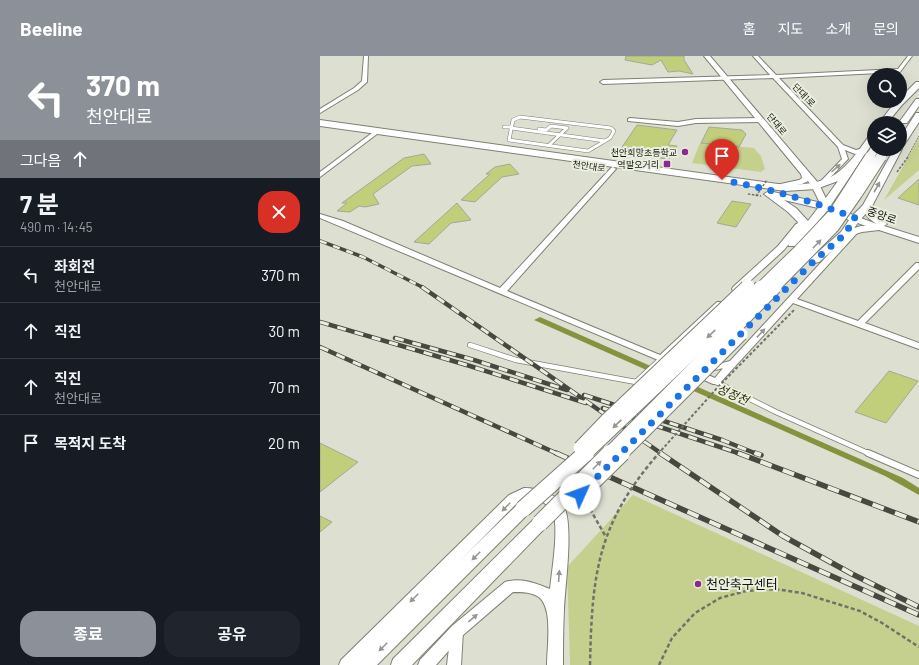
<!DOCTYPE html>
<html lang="ko">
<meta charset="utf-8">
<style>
body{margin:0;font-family:Barlow,"Noto Sans KR",sans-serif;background:#20242c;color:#f1f3f6;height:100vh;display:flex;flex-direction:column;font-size:15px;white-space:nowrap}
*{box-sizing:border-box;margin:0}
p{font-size:13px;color:#9ea1a6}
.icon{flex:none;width:22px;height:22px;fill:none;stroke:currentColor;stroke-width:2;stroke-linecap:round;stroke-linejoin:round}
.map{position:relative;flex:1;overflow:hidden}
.side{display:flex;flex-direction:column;background:#171b24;width:320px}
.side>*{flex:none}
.guide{background:#8c9099;color:#fff;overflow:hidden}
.controls{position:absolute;left:547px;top:12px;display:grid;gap:8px}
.controls a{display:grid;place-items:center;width:40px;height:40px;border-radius:50%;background:#171b24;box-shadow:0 4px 16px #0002;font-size:20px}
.pin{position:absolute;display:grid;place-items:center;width:34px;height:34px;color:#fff;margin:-41px -17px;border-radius:50% 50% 50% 0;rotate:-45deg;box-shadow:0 0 4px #0007}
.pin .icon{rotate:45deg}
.me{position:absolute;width:44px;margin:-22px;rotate:47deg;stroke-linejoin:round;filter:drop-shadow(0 0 3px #0008)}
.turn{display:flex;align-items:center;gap:14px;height:84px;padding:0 20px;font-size:18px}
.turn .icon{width:52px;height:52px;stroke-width:2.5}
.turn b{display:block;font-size:28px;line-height:34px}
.then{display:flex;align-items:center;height:38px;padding:0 20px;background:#0003;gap:8px;font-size:15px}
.round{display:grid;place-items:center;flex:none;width:42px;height:42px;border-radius:16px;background:#20242c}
.headline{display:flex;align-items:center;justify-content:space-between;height:68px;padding:0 20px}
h1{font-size:24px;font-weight:700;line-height:30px}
.primary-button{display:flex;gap:8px;margin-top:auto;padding:8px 20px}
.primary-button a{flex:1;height:46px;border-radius:16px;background:#8c9099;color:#fff;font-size:16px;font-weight:700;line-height:46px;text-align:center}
.primary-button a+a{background:#20242c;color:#f1f3f6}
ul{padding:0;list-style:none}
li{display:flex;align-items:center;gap:12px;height:56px;padding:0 20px;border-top:1px solid #363941}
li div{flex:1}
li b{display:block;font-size:15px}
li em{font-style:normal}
header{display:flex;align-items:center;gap:24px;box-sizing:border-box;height:56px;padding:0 20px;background:#8c9099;color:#fff}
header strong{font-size:19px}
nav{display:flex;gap:22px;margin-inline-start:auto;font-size:14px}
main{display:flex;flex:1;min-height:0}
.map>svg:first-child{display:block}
.green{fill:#c5d08f}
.water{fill:#86923d}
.building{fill:#c1cf7a;stroke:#a4a799}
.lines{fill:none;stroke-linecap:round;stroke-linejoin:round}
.service-far2-casing{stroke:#7e8073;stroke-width:4}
.service-far1-casing{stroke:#7e8073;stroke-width:6}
.service-casing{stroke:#7e8073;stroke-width:8}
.minor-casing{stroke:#7e8073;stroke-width:2}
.tertiary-casing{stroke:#7e8073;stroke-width:2}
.secondary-casing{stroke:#7e8073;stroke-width:2}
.path-far2{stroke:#707268;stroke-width:1;stroke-dasharray:2 1;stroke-linecap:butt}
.path-far1{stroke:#707268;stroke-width:1.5;stroke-dasharray:2.5 1.5;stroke-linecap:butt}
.path{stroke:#707268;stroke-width:2.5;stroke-dasharray:4 2.5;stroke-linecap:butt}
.service-far2{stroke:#fff;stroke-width:3}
.service-far1{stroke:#fff;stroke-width:4.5}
.service{stroke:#fff;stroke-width:6}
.minor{fill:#fff;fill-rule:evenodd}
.tertiary{fill:#fff;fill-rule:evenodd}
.secondary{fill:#fff;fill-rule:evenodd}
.rail-far2-casing{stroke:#474941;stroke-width:3.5}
.rail-far1-casing{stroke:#474941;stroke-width:4.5}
.rail-casing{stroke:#474941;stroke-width:5.5}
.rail-far2{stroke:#eaeede;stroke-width:2.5;stroke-dasharray:7;stroke-linecap:butt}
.rail-far1{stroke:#eaeede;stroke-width:3;stroke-dasharray:9;stroke-linecap:butt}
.rail{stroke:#eaeede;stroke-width:4;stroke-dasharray:12;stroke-linecap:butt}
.secondary-bridge-far3-casing{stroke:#7e8073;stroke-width:9;stroke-linecap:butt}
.secondary-bridge-far2-casing{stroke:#7e8073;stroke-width:12;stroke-linecap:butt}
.secondary-bridge-far1-casing{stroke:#7e8073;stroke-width:15;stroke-linecap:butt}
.secondary-bridge-casing{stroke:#7e8073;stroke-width:18;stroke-linecap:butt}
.path-bridge-far2{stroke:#707268;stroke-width:1.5;stroke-dasharray:2.5 1.5;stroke-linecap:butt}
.path-bridge-far1{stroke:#707268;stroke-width:2;stroke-dasharray:3 2;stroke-linecap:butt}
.path-bridge{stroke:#707268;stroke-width:2.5;stroke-dasharray:4 2.5;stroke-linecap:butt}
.secondary-bridge-far3{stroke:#fff;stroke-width:8}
.secondary-bridge-far2{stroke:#fff;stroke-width:10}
.secondary-bridge-far1{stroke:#fff;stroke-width:13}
.secondary-bridge{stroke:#fff;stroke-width:16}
.oneway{fill:#969694}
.route{stroke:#1a73e8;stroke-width:7;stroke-dasharray:0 12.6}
.poi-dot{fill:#8b278e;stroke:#eaeede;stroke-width:1.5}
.labels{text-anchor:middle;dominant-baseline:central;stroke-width:4;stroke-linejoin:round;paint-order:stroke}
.far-street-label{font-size:9px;fill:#151611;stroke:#eaeede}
.far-poi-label{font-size:9px;fill:#151611;stroke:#eaeede;text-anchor:end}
.street-label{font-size:11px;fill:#151611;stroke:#eaeede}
.water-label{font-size:12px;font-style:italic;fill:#282d07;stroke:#eaeede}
.near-poi-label{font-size:13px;fill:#151611;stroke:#eaeede;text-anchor:start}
</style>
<header>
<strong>Beeline</strong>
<nav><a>홈</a><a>지도</a><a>소개</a><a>문의</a></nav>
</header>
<main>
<section class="side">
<div class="guide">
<div class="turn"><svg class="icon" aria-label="left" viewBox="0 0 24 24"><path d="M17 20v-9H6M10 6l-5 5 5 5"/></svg><div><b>370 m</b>천안대로</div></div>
<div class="then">그다음<svg class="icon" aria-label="ahead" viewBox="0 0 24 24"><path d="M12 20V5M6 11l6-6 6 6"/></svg></div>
</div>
<div class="headline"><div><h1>7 분</h1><p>490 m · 14:45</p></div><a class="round" style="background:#d93025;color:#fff"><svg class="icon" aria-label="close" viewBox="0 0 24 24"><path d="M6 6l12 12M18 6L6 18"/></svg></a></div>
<ul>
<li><svg class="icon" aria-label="left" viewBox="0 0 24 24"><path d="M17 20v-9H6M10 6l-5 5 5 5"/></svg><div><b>좌회전</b><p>천안대로</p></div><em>370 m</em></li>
<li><svg class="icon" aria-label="ahead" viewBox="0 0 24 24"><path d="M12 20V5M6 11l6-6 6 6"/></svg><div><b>직진</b></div><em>30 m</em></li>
<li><svg class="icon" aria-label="ahead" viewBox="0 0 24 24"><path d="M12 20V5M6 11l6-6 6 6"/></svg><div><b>직진</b><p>천안대로</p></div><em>70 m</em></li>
<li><svg class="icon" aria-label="arrive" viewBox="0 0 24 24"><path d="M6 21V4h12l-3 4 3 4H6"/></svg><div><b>목적지 도착</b></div><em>20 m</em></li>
</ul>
<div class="primary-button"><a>종료</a><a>공유</a></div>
</section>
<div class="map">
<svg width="599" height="609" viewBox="0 0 599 609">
<rect width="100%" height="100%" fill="#dde0d1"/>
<g class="green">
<polygon points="599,82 599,114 564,144"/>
<polygon points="380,87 434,92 441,100 445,113 441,116 372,107"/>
<polygon points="313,439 599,570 599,609 250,609 247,511"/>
</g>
<polygon class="water" points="220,261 583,422 599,432 599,439 565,420 214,264"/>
<g class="building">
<polygon points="306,0 364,0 364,4 373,18 359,15 348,16 341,4 332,9 305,4"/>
<polygon points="317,69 357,74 348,89 357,90 349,103 298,97"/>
<polygon points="389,71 422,74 426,78 419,91 381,87"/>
<polygon points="104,98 111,108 92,110 53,138 59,148 45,151 39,150 30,156 17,155 27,147 22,147 84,102"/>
<polygon points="190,108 199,118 182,121 155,146 141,144 170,118 166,118 175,111"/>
<polygon points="599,123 599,149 578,142"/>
<polygon points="412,145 431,148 416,171 397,167"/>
<polygon points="137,147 151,164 131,167 109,188 94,186"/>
<polygon points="569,315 598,325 566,367 535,356"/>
<polygon points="0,387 38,406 0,436"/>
<polygon points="0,460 12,466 0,476"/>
</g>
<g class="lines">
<defs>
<g id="service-far2">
<polygon points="200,61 291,72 294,75 290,82 268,95 189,84 193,64"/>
<polyline points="184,71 191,71"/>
<polyline points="191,72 285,85"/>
<polyline points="219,73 226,74 231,70 247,72 228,90"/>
</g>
<g id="service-far1">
<polyline points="150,289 196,304 316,326 342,302"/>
<polyline points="396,326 456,356 550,398"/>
</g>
<polyline id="service" points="548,397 599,419"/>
<g id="minor">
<polygon points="44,0 48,0 47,26 38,34 0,57 0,53 34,32 42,25"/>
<polygon points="433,0 438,0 456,19 578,13 588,0 592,0 580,16 459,22 523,89 536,94 543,92 546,94 535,98 525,94 528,103 527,104 506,126 496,132 494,131 494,129 502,124 522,103 518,91 453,22 283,28 280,26 283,24 450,19"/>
<polygon points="310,62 358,66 376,63 441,62 444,64 441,66 376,67 358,70 308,65 308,63"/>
<polygon points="56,74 61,75 0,121 0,116"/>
<polygon points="293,111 296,113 295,114 187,235 340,299 397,246 403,246 404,248 403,250 348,302 358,307 356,309 350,309 0,162 0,158 23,165 180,232 291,112"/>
<polygon points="476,168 479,168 483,170 464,194 419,235 413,235 412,233 413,231 458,190"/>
<path d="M532,173H538L539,175L477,243L538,265L596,207H599V213L545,267L599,287V293L473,247L399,328H393L373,319L371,317L373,315L376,314L395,322L403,312C395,315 387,315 380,309L382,307L385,306L395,309L410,305Z"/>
<polygon points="137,570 141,571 143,575 141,609 127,609 131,575 133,571"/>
</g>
<g id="tertiary">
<polygon points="384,0 390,0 499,128 510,151 509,153 503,153 492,131 488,125 482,128 456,133 456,129 479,124 482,122 481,118"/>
<path d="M547,147L550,148L554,158L567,168L564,170L599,181V187L559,174L542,176L525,181L522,180L521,178L522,176L541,170H546L532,165L531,163L532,161H538L557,168C549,163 544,159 543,150Z"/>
<path d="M204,432C218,432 239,438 245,453C253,474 245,530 244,554C243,572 243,591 243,609H227C227,592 233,554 220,542C213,536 202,536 193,536L142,580L116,609H98L100,604L132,570L185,526C201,521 215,527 230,533C232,514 239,473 233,456C231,452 224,446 219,444C211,441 206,441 199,445L37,609H19L21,604L189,439Z"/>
</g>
<g id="secondary">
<polygon points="596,26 599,26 599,32 582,49 567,67 559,67 576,45 580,45 580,42"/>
<polygon points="596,43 599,43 599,50 587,67 581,67 580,65"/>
<path d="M596,57H599V66L584,89L581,91L582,93L551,152L539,165L529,180L499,206L495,207L489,204L491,202L521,176L529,164L507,155L477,190H469L468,188L472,183L471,181L478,166L468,156L444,138L449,135L502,147L518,125L496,133L465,135L0,70V64L465,129C514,129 524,116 551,77L554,76V85L511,149L533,159L543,149L574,93H580V82ZM464,144L498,152L488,165L476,152Z"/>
<polygon points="203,447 209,449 211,453 209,457 57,609 36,609 38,603 197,449"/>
<polygon points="220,461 226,463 228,467 226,471 92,609 71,609 73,603 214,463"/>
</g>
</defs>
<use href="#service-far2" class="service-far2-casing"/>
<use href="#service-far1" class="service-far1-casing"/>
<use href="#service" class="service-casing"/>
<use href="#minor" class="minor-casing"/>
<use href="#tertiary" class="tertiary-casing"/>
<use href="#secondary" class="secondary-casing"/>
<polyline class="path-far2" points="587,102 599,80"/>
<g class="path-far1">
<polyline points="577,116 588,101"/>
<polyline points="428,138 441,140"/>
</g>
<g class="path">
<polyline points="270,453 286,481"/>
<polyline points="339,609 352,582 375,557 400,542 426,535 455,533 482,537 540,555 562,567 599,591"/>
</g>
<use href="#service-far2" class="service-far2"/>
<use href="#service-far1" class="service-far1"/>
<use href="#service" class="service"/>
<use href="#minor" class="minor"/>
<use href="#tertiary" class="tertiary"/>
<use href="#secondary" class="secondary"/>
<defs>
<polyline id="rail-far2" points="0,185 43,201 104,232"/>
<g id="rail-far1">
<polyline points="102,231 342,398"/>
<polyline points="0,266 150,310 266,347"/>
<polyline points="75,282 154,304 247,334"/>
<polyline points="0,291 238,398"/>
<polyline points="264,339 402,384 437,398"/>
<polyline points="283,352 421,398"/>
</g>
<g id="rail">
<polyline points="236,397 599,559"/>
<polyline points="340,397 463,480 532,518 599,551"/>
<polyline points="418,397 599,466"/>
<polyline points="435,397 441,399"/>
</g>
</defs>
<use href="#rail-far2" class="rail-far2-casing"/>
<use href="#rail-far1" class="rail-far1-casing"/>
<use href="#rail" class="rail-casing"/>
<use href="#rail-far2" class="rail-far2"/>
<use href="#rail-far1" class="rail-far1"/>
<use href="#rail" class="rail"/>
<defs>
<g id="secondary-bridge-far3">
<polyline points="549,102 555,93"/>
<polyline points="560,102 566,93"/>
</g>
<g id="secondary-bridge-far2">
<polyline points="426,232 429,229"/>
<polyline points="440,232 479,194 514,157 550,101"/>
<polyline points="454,232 514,171 537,138 561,101"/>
</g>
<g id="secondary-bridge-far1">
<polyline points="260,392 286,365 427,231"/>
<polyline points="265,398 441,231"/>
<polyline points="289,398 455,231"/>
<polyline points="301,398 421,278"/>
</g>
<g id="secondary-bridge">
<polyline points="255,443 302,397"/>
<polyline points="203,453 266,397"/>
<polyline points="220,467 290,397"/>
</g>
</defs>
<use href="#secondary-bridge-far3" class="secondary-bridge-far3-casing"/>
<use href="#secondary-bridge-far2" class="secondary-bridge-far2-casing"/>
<use href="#secondary-bridge-far1" class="secondary-bridge-far1-casing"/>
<use href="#secondary-bridge" class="secondary-bridge-casing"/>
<polyline class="path-bridge-far2" points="436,140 447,124"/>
<polyline class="path-bridge-far1" points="338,398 398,331 475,253"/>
<path class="path-bridge" d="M270,609C272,518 277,468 339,397"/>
<use href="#secondary-bridge-far3" class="secondary-bridge-far3"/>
<use href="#secondary-bridge-far2" class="secondary-bridge-far2"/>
<use href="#secondary-bridge-far1" class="secondary-bridge-far1"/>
<use href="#secondary-bridge" class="secondary-bridge"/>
</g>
<defs><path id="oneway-solid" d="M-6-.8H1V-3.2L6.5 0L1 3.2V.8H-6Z"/></defs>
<g class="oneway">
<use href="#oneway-solid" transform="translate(516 112) rotate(-42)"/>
<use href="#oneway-solid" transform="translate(557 131) rotate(-61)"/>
<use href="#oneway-solid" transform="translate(497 188) rotate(-46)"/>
<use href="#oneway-solid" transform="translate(441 277) rotate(-47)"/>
<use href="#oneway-solid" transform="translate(391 278) rotate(136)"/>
<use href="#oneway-solid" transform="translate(297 368) rotate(136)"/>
<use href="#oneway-solid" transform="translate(277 409) rotate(-45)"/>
<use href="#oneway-solid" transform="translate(186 451) rotate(134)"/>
<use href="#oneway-solid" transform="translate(156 500) rotate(135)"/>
<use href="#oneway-solid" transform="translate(239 520) rotate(-86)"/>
<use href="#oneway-solid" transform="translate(94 542) rotate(135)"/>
<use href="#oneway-solid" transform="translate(153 562) rotate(-40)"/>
<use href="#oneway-solid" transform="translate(63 591) rotate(135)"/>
</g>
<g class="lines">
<path class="route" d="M260,438L495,204L525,178L535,162C492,145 448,132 402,124"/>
</g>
<g class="poi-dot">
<circle cx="365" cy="96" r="4"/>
<rect x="343" y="104" width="8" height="8" rx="2"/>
<circle cx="378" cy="528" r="4"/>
</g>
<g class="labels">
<g class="far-street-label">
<text transform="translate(484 39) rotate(46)">단대1로</text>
<text transform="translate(457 68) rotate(50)">단대로</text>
<text transform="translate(269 110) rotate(8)">천안대로</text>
</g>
<g class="far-poi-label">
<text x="357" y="96">천안희망초등학교</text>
<text x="339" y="108">역말오거리</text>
</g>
<g class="street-label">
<text transform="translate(562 159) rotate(19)">중앙로</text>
</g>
<g class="water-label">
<text transform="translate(413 338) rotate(24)">성정천</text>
</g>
<g class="near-poi-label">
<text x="386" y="528">천안축구센터</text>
</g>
</g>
</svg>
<div class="controls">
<a><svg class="icon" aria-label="search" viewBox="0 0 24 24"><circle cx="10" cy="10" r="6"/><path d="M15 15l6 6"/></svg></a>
<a><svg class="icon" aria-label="layers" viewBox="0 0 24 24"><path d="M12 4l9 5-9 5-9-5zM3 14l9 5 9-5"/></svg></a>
</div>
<div class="pin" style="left:402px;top:124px;background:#d93025"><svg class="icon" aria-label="arrive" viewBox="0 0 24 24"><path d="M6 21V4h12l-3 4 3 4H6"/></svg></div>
<svg class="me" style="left:260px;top:438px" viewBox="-20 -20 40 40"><circle r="19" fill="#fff"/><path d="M0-13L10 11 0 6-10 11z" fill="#1a73e8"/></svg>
</div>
</main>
